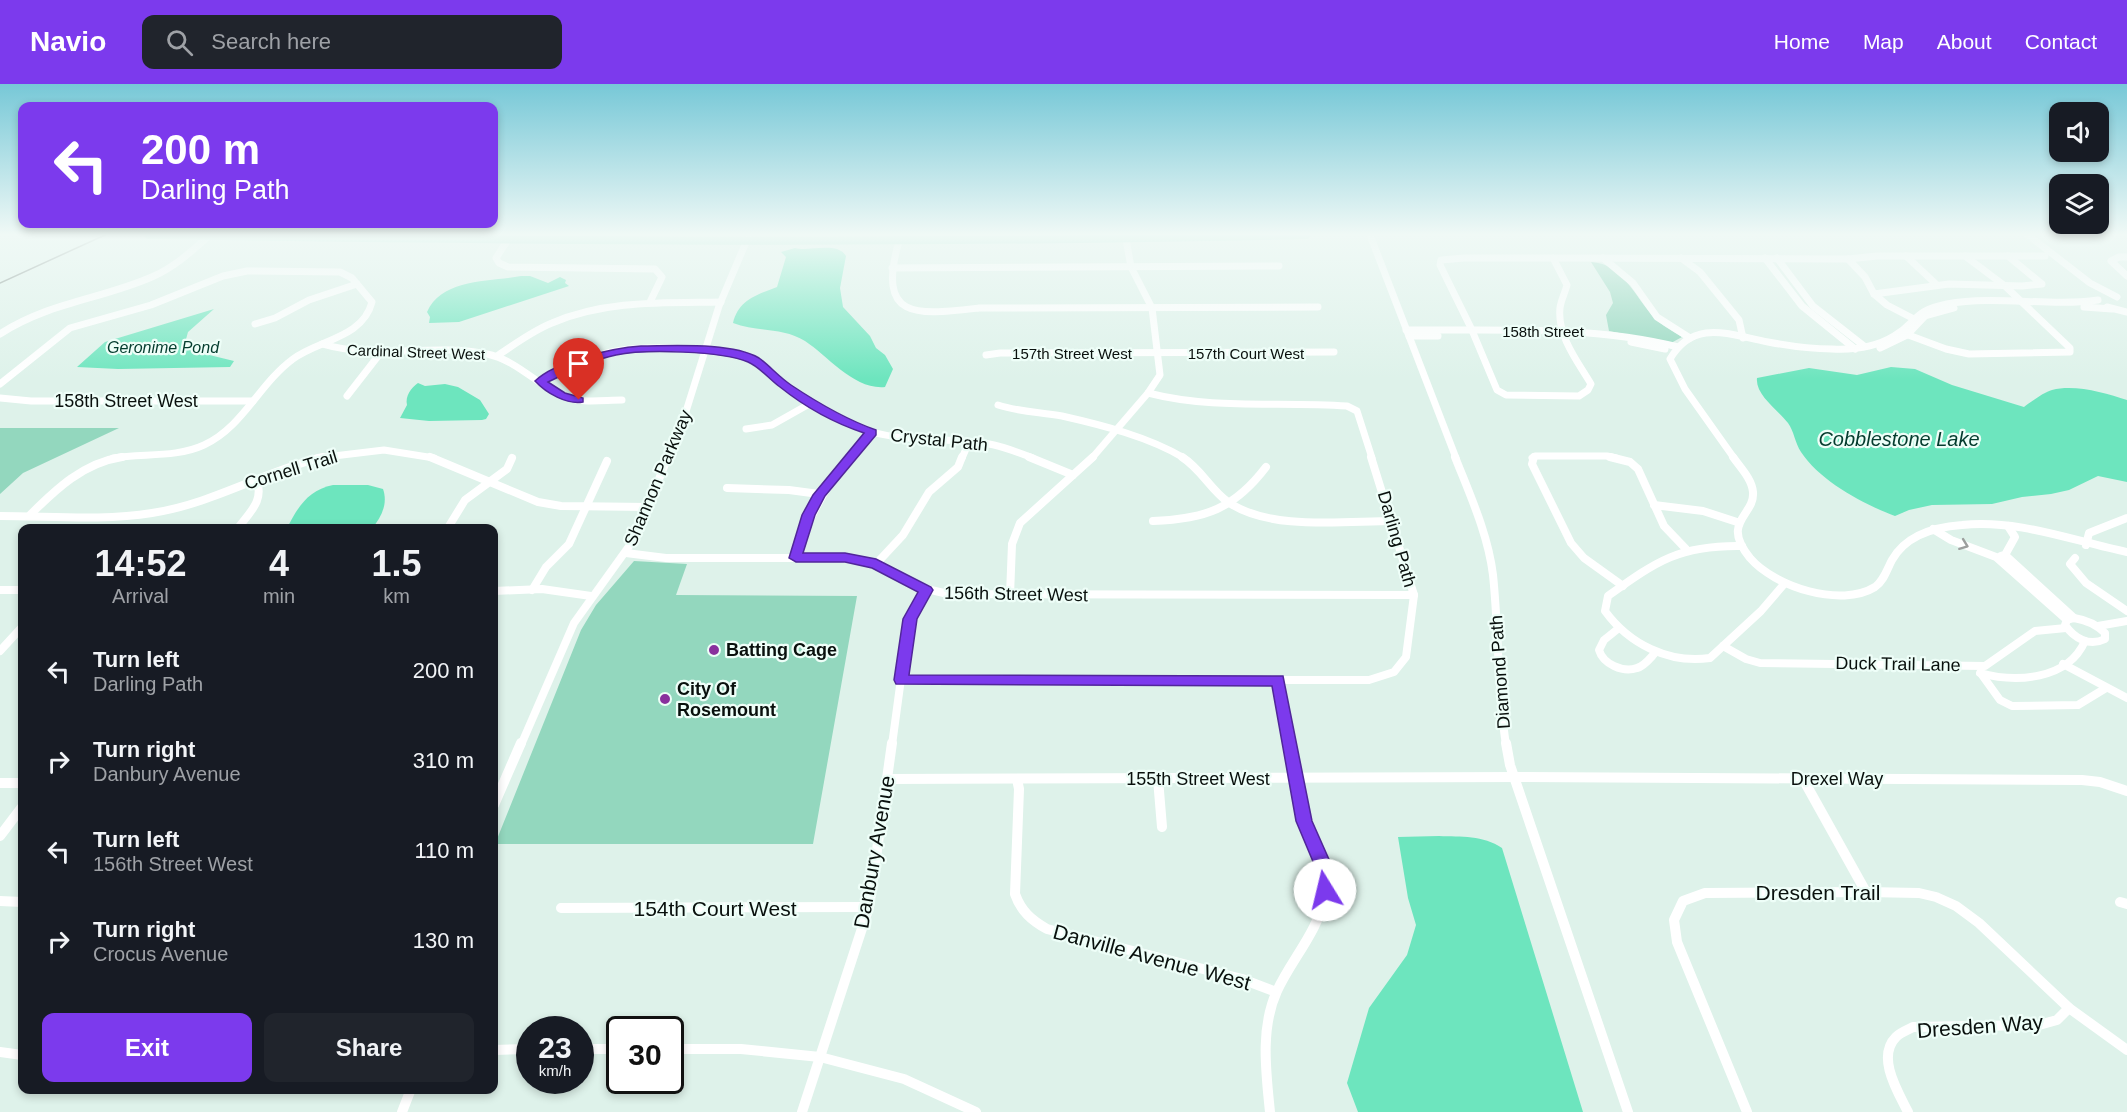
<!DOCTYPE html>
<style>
body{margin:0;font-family:Helvetica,sans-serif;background:#20242c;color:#f1f3f6;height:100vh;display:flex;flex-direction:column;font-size:22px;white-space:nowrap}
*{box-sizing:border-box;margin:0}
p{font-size:20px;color:#9ea1a6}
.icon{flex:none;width:33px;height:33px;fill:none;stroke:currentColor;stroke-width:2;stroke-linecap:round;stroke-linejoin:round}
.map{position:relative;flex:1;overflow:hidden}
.sheet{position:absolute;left:18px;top:440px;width:480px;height:570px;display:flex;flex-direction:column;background:#171b24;border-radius:12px;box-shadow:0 3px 9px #0003}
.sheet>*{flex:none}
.hud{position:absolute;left:18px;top:18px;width:480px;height:126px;border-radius:12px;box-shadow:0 3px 9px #0003;background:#7c3aed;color:#fff;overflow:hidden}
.controls{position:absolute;left:2049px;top:18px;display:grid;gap:12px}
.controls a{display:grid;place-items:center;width:60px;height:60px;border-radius:12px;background:#171b24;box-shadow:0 3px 9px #0003;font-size:30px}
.speed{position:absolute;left:516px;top:932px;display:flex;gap:12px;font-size:30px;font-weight:700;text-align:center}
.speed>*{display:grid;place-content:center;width:78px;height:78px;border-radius:50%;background:#171b24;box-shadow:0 3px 9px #0003;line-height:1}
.speed small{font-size:15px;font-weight:400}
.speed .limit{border:3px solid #111;border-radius:9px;background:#fff;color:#111}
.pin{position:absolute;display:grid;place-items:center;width:51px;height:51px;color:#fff;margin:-62px -26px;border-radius:50% 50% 50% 0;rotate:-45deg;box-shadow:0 0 6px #0007}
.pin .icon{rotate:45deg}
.me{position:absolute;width:66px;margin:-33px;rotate:351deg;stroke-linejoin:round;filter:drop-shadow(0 0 4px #0008)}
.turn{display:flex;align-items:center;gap:21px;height:126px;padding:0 24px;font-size:27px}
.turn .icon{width:78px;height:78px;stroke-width:2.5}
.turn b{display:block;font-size:42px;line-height:51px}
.eta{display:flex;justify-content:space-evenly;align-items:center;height:102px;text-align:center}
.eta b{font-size:36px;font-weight:700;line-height:42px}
.cta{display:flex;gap:12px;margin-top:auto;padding:12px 24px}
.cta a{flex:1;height:69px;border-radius:12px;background:#7c3aed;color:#fff;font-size:24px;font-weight:700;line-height:69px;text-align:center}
.cta a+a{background:#20242c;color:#f1f3f6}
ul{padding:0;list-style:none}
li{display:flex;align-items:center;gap:18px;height:90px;padding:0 24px}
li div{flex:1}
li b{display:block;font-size:22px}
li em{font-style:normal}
header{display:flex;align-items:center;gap:36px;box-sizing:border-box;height:84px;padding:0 30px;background:#7c3aed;color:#fff}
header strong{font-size:28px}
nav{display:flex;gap:33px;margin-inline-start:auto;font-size:21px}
.search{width:420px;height:54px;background:#20242c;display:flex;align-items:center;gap:15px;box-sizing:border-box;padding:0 21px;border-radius:12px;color:#9ea1a6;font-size:22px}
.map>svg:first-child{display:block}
.green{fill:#93d7be}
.water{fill:#6de5be}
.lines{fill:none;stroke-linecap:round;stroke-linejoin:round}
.minor-far2{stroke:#fff;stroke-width:7}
.minor-far1{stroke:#fff;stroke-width:8}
.minor{stroke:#fff;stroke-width:10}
.major{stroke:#92e3cb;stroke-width:8}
.rail{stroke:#788580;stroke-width:1.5}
.oneway{stroke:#9d9f9e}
.route{fill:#7c3aed;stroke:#51269a;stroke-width:1.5}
.poi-dot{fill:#89309d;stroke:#eefef8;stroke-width:2}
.labels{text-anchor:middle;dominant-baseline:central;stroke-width:4.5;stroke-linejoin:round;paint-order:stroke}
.far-street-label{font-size:15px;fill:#09100d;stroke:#eefef8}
.far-water-label{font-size:16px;font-style:italic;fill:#043c2e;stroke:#eefef8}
.street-label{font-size:18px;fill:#09100d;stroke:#eefef8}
.poi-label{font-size:18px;font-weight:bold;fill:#09100d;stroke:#eefef8;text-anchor:start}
.water-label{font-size:20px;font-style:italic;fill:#043c2e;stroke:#eefef8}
.near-street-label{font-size:21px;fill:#09100d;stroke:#eefef8}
</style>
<header>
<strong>Navio</strong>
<div class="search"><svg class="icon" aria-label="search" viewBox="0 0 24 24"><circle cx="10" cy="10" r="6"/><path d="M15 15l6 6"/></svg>Search here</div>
<nav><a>Home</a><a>Map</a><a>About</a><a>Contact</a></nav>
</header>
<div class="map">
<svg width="2127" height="1028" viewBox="0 0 2127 1028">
<rect width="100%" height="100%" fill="#def2ea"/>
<g class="green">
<path d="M1591,178C1624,180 1634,213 1655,234C1662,242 1673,247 1682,253L1671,259L1609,247L1606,231L1613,219L1610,208Z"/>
<polygon points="0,344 119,344 23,389 0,410"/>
<polygon points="634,477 687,480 676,511 857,512 813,760 495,760 581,546 596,521"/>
</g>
<g class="water">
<path d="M795,164C809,168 837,157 846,172L840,204L843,223L870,252L876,264L885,271L893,285L885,303C854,306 828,272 805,257C783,243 757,248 733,239C739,215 757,211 777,203L786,173L781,168Z"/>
<path d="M521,192H530L548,199L560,193L566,196L565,199L569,202L459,238L429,239L430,233L427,228C442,194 490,198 521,192Z"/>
<polygon points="214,225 188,248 185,259 193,267 234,277 230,283 118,285 77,283 105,258"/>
<path d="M1891,283L1915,285L1952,301L2024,323C2031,318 2044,308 2052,306C2075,300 2105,309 2127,316V398L2098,392L2069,406L2051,410L2022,413L1992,420L1932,421L1909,426L1895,432C1863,420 1820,397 1801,368C1795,359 1794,347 1788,339C1778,326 1755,311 1757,294L1809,284L1857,291Z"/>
<path d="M418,299L425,302L445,300L458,303L480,316L489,330L486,335L482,336L429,337L400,334L407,321C405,312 411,304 418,299Z"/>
<path d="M333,401H368L383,405C388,419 382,433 372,444H287C298,423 308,406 333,401Z"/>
<path d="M1439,752C1461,753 1483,751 1502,764L1583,1028H1358L1347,999L1369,924L1407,871L1416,841L1408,814L1398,753Z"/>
</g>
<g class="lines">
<g class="minor-far2">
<polyline points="1370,151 1456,374"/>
<polyline points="2028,151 2090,199 2117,213"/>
<polyline points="507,157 496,174 499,179 508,183 655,185 662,193 650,218"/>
<path d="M899,157C876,237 917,231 979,224L1318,223"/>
<polyline points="1906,172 1937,201"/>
<polyline points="2127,173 2119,173 2111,177 2127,192"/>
<path d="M1464,174H1553L1567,201C1565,209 1561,216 1560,224C1557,252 1578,278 1591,300L1588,306L1579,312L1506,311L1497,306L1471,244L1440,181L1441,176Z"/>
<polyline points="1553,174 1848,175 1877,172 2045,172"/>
<polyline points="1603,174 1633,199 1657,233 1690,254"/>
<polyline points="1681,174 1700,188 1739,236 1743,254"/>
<polyline points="1765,174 1802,222 1855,265"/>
<polyline points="1777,174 1813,222 1864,262"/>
<polyline points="1848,175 1865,193 1874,210 1887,221 1916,236"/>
<polyline points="892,184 1279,182"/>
<polyline points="1874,210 1949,200 2022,202 2042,200 2008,172"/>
<polyline points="2084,223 2112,225"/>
<polyline points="2107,223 2127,228"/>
<polyline points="255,240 275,234 309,216 357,200"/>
<path d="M1406,246C1497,247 1589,241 1678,263"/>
<polyline points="1903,249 1946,265 1969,270 2070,268 2070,264 2005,202 1965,172"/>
<path d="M0,250C49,218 103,215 154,192C176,182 193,166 210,151"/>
<polyline points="1409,252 1438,252"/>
<polyline points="1631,258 1665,265"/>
<path d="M322,260C377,276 432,259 487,270C516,276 536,300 563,312C581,320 603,316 622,316"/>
<polyline points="1880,264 1907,251 1925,232 1954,224"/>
<polyline points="986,271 1000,269 1334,268"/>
<path d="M497,272C515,260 532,247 552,239C605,216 664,219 721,218"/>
<path d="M540,297C565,285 589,272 616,267C644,262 733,262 756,277C766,284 774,293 784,301C809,320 841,339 872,348C912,359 954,353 994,361C1007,364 1020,369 1033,374"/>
<path d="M0,300L70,244L151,221L223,192L247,187L340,188L352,194L372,218C363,254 318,256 293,275C259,300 243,343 204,361C176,374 143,369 113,374"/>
<path d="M1148,309C1214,326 1280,317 1347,322L1357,327L1372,374"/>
<polyline points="347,312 382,267"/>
<polyline points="0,314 31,317 253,317"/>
<path d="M998,321C1019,328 1040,328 1062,332C1102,341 1149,353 1184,374"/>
<polyline points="746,345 772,341 811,319"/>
<polyline points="317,374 384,366 434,374"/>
<polyline points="668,374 683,337 719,222 749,151"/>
<polyline points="849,374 872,348"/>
<polyline points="962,374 969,358"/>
<polyline points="1092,374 1148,309 1160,291 1152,224 1131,183 1126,155"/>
<polyline points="1532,374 1535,372 1607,372 1616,374"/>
<path d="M1734,374L1685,305L1670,275C1694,234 1730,251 1768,258C1789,262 1810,265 1832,265C1852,266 1876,263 1894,252C1919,237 1912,227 1947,220C1997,211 2048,223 2098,216"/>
</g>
<g class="minor-far1">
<polyline points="430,373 538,418 561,422 649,423"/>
<polyline points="1029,373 1073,391"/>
<path d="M1182,373C1201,385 1210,405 1228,418C1270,447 1344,437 1393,437"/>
<path d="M1455,373C1470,411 1488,450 1493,491C1499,548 1497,604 1506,661"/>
<polyline points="1534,373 1532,380 1571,459 1584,474 1623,502"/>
<polyline points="1610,373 1630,378 1638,385 1664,442 1686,465"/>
<path d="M1733,373C1740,383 1752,395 1753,408C1755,432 1720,437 1750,474C1775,503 1841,524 1875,503C1884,497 1887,485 1892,476C1906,451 1934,443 1962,441C2018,435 2073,457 2127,468"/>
<polyline points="727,404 789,406 819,410"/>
<polyline points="1654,421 1703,427 1737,438"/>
<path d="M0,432C50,432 103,437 152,429C212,420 265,387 323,373"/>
<path d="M29,432C56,405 83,379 122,373"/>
<path d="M1153,437C1205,435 1234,425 1266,383"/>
<polyline points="449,442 465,416 507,385 512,374"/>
<path d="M238,444C250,428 265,416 256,395"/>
<polyline points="1933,445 1951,456 1996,473 2067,536"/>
<polyline points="2086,461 2089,449 2127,434"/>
<path d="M1742,462C1679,461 1657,477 1608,512L1605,527C1629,560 1669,580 1710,574L1761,527L1785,499"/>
<polyline points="626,469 666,474 845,474 876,480 914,502 948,510 1414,511"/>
<polyline points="2005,471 2074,534"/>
<polyline points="2001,472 2005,471 2015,453 2008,442"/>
<path d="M796,474C807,435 824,404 850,373"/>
<polyline points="2075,474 2070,480 2086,499 2127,527"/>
<polyline points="876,480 903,451 929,408 958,383 962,373"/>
<polyline points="0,506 22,506"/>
<polyline points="532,506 546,483 569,460 607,377"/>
<polyline points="494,507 542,505 591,512"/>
<polyline points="1010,511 1012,460 1020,439 1093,373"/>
<path d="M2074,534C2087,536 2096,540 2105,549V555C2089,563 2074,554 2065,541L2067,536Z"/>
<polyline points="2098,542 2127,537"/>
<path d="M1619,544L1604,556L1599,566C1603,580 1623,589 1637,584C1645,582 1650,574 1656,568"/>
<polyline points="1723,562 1746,575 1760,579 1985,582 2035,547 2066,544"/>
<polyline points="0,567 22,543"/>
<polyline points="2063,580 2127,614"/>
<path d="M1980,589C2016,599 2068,596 2085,557"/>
<polyline points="1982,591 2000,616 2012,622 2078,621 2106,604"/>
<polyline points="901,596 1369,596 1394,588 1406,573 1414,511 1371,373"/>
<polyline points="1278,596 1289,661"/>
<polyline points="521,661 574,539 635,454 668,373"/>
<polyline points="892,661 908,543 912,527 926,506"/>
</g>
<g class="minor">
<polyline points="1506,659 1510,681 1628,1028"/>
<polyline points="888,695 1524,693 2082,696 2100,698 2127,707"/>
<path d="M1017,695L1019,705L1015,810C1021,827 1031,836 1047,845L1242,895L1276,908"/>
<polyline points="1158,695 1162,743"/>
<polyline points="1803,695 1866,808"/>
<polyline points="0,699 22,699"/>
<polyline points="494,721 521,659"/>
<polyline points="0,752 22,723"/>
<polyline points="0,817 22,818"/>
<polyline points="2120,818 2127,820"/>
<polyline points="561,824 869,823"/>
<polyline points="580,965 620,965"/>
<polyline points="670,965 741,965 820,973 904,995 976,1028"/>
<polyline points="494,966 530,965"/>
<polyline points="0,968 22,971"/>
<polyline points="402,1028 411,1005"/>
<polyline points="802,1028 869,823 892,659"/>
<path d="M1270,1028C1266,988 1260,944 1277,907C1292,874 1320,846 1325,809C1329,782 1311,759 1304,735C1297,710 1293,685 1288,659"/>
<polyline points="1747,1028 1677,858 1674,836 1683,817 1705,809 1866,808 1919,809 1936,813 1956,822 1979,839 2069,924 2127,966"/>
<path d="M1908,1028C1898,1008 1876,973 1896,953C1901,948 1908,946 1913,943L2039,941L2057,936L2069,924"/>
</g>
<path class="major" d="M149,151C535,157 920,160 1306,151"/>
<polyline class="rail" points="0,199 105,151"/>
</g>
<defs><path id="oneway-chevron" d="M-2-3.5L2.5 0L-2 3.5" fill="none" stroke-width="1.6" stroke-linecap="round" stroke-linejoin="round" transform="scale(1.5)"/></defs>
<use class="oneway" href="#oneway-chevron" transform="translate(1964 461) rotate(21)"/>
<linearGradient id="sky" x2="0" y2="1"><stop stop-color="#77c8d7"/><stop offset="0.51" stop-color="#f0f9f6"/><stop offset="1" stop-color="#f0f9f6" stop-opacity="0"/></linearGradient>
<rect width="2127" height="295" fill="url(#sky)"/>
<path class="route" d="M641,262C673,262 731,258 759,274C770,282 779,293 791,301C818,319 845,335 876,346V351L825,412L815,431L803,469H845L876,475L931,503L933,506L917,535L909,591L1283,592L1312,737L1331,780L1334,806L1331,812L1325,814L1319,812L1314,780L1296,737L1272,602L896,600L894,596L903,535L918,508L872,484L845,478H796L789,474L802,431L813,411L864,349C834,339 805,323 780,303C770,296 760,283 748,278C722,267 645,265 616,271C592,276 571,287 548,298L565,309L583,314V318C567,321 546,309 535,297C556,277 612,264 641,262Z"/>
<g class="poi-dot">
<circle cx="714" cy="566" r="6"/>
<circle cx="665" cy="615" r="6"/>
</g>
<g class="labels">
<g class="far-street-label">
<text x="1543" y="247">158th Street</text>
<text transform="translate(416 268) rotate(2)">Cardinal Street West</text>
<text x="1072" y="269">157th Street West</text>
<text x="1246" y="269">157th Court West</text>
</g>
<g class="far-water-label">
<text x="163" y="263">Geronime Pond</text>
</g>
<g class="street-label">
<text x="126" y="317">158th Street West</text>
<text transform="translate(939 356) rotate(6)">Crystal Path</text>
<text transform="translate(291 386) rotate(-17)">Cornell Trail</text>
<text transform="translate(658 394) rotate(-67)">Shannon Parkway</text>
<text transform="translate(1397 455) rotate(74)">Darling Path</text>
<text transform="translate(1016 510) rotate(1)">156th Street West</text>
<text transform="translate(1898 580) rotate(1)">Duck Trail Lane</text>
<text transform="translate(1500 588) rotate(-94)">Diamond Path</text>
<text x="1198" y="695">155th Street West</text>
<text x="1837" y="695">Drexel Way</text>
</g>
<g class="poi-label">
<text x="726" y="566">Batting Cage</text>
<text x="677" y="605">City Of<tspan x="677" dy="21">Rosemount</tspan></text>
</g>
<g class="water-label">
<text x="1899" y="355">Cobblestone Lake</text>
</g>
<g class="near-street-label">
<text transform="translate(874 768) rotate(-80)">Danbury Avenue</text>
<text x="1818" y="808">Dresden Trail</text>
<text x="715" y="824">154th Court West</text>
<text transform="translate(1152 873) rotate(15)">Danville Avenue West</text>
<text transform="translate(1980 942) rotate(-4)">Dresden Way</text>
</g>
</g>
</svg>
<div class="controls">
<a><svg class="icon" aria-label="sound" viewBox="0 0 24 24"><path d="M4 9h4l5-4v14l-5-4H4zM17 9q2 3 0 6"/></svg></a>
<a><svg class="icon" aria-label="layers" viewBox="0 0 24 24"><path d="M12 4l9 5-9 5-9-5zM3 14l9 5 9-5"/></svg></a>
</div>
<div class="speed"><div>23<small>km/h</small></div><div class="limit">30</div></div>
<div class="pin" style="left:579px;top:316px;background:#d93025"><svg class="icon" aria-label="arrive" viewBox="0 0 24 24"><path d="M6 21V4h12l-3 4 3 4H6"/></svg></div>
<svg class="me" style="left:1325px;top:806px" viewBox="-20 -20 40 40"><circle r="19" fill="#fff"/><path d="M0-13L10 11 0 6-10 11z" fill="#7c3aed"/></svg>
<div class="hud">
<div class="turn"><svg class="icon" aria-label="left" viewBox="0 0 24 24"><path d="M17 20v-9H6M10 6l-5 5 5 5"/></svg><div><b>200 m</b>Darling Path</div></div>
</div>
<section class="sheet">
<div class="eta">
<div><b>14:52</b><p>Arrival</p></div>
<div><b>4</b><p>min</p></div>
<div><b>1.5</b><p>km</p></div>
</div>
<ul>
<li><svg class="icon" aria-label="left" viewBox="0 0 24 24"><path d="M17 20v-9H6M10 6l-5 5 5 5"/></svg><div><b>Turn left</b><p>Darling Path</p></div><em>200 m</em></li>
<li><svg class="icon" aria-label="right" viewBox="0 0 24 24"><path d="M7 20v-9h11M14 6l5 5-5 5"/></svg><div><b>Turn right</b><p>Danbury Avenue</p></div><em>310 m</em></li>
<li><svg class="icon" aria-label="left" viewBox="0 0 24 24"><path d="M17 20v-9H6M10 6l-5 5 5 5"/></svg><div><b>Turn left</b><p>156th Street West</p></div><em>110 m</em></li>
<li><svg class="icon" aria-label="right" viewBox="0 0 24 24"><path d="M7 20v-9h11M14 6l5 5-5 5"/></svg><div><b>Turn right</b><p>Crocus Avenue</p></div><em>130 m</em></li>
</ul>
<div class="cta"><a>Exit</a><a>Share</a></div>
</section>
</div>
